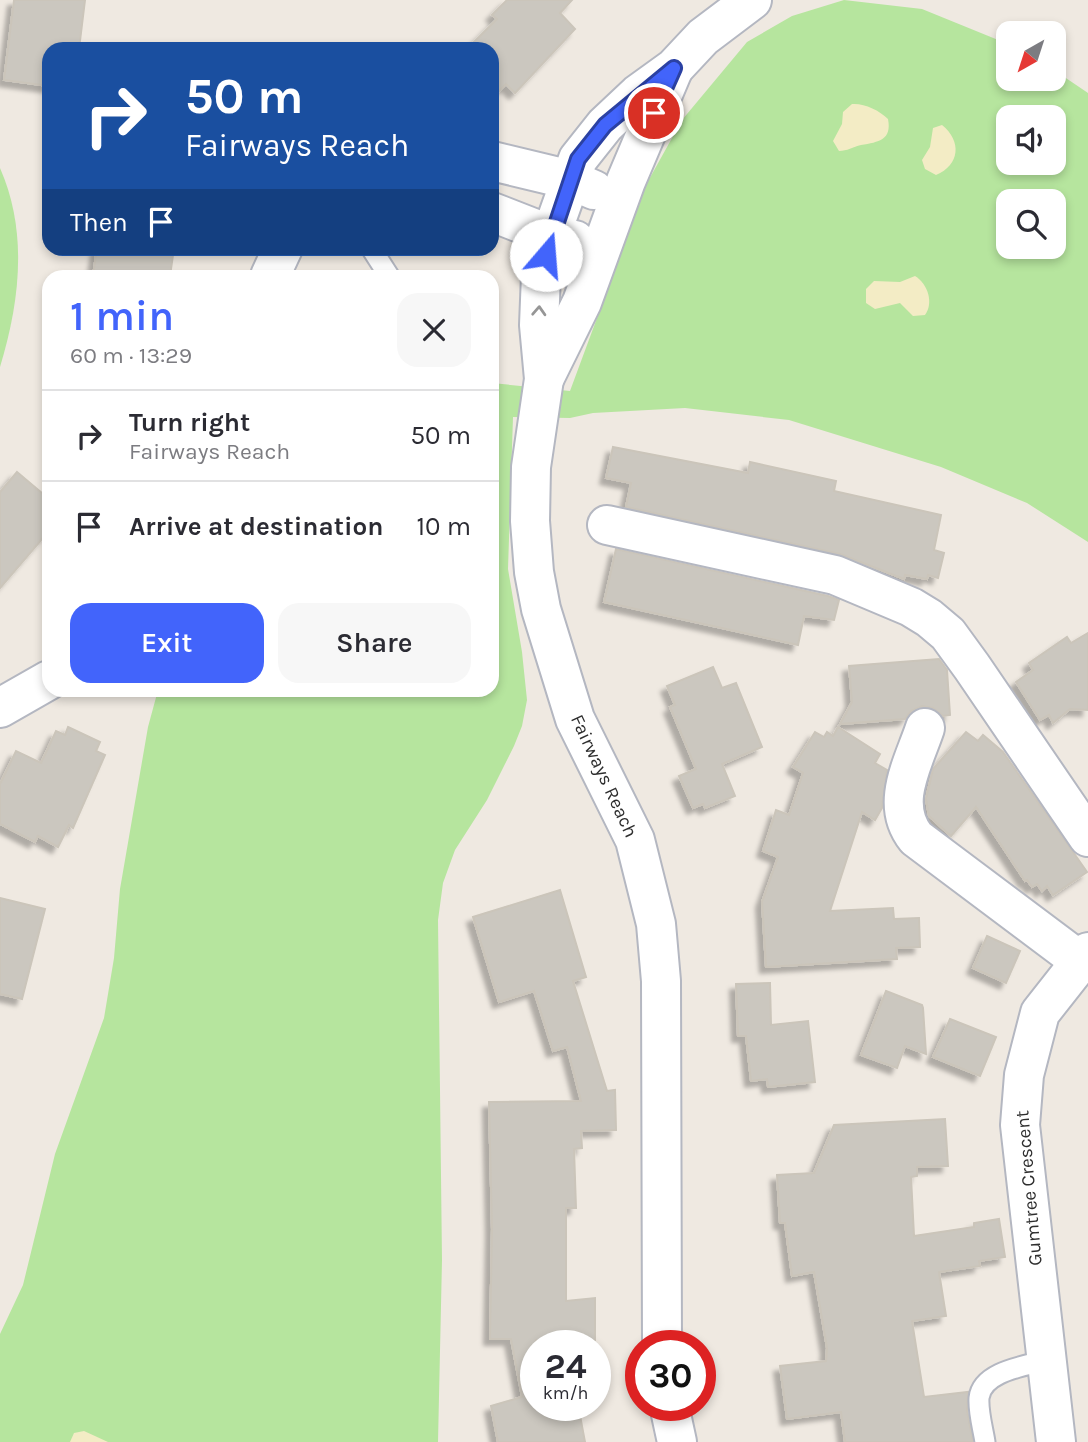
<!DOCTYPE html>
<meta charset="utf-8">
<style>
body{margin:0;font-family:Karla,sans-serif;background:#f7f7f7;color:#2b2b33;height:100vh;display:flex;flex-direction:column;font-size:26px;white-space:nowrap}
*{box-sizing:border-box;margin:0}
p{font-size:23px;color:#7c7c81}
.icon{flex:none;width:38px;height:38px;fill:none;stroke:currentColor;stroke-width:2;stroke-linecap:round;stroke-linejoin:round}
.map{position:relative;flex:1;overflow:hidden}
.details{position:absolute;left:42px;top:270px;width:457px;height:427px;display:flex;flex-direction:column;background:#fff;border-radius:21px;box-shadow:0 4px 10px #0003}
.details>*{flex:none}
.guide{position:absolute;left:42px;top:42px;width:457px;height:214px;border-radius:21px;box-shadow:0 4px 10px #0003;background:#1a4fa0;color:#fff;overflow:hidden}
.needle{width:46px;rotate:219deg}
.buttons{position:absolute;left:996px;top:21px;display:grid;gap:14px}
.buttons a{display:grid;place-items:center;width:70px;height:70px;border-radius:14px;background:#fff;box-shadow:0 4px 10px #0003;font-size:35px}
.speed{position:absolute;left:520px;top:1330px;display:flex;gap:14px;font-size:35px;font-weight:700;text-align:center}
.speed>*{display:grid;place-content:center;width:91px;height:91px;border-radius:50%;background:#fff;box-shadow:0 4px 10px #0003;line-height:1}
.speed small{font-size:18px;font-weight:400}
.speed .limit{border:10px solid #d22;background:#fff;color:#111}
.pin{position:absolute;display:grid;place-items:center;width:60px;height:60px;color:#fff;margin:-30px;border:4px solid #fff;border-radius:50%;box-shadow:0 2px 7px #0007}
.me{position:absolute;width:77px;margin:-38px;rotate:18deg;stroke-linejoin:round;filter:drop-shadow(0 0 5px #0008)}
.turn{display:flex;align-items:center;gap:24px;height:147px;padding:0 28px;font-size:32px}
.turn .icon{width:91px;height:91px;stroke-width:2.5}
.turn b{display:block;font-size:49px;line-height:60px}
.then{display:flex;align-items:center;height:66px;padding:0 28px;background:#0003;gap:14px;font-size:26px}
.round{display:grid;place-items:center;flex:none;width:74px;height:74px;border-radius:21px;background:#f7f7f7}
.summary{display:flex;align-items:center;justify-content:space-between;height:119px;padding:0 28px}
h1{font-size:42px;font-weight:600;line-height:52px;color:#4264fb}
.cta{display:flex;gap:14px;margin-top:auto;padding:14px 28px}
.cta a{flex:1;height:80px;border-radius:21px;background:#4264fb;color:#fff;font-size:28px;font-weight:600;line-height:80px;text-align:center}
.cta a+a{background:#f7f7f7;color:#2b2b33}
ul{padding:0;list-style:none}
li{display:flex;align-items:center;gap:21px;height:91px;padding:0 28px;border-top:2px solid #e1e1e2}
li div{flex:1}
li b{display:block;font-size:26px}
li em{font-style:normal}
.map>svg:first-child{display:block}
.green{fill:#b6e59e;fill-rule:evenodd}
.sand{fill:#f3ecc5}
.building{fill:#cbc7bf;stroke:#cbc5ba;stroke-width:2;filter:url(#shadow)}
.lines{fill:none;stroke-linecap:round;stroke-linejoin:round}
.lane-casing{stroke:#b4b7c1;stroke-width:23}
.street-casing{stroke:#b4b7c1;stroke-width:42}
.lane{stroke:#fff;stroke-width:19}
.street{stroke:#fff;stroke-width:38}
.oneway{stroke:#969696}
.route-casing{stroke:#2b41a3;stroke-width:18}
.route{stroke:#4264fb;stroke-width:12}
.labels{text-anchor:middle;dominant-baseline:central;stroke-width:5;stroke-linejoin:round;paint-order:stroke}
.street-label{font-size:19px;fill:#2e2e2e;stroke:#fff}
</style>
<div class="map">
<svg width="1088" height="1442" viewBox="0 0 1088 1442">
<defs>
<filter id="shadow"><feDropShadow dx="-6" dy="6" stdDeviation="2" flood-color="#0004"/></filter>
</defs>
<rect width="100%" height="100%" fill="#efe9e1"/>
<g class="green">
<path d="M844,0L922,9L1008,44V79H1054V70L1088,93V542L1027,503L941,467L789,420L685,408L593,413L570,418L513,417L508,569L522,652L527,700L522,726L514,746L487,800L455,850L443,883L438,920L442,1260L438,1442H0V1334L23,1285L55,1154L104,1018L114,958L120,889L148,727L158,690H492V383L570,391L647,183L682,120L747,42L792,16ZM1008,117H1054V163H1008ZM1008,201H1054V247H1008Z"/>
<path d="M0,168C28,232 20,301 0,367Z"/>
</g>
<g class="sand">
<path d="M852,104C864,103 879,110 888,119C892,140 879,142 861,145C853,147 847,151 839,151L833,141L842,124L843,112Z"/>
<path d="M942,125C962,141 960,165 936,175L925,169L922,160L930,147L933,128Z"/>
<path d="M915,276C928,284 934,303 925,315L913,316L900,303L875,309L866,303V289L874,281L900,282Z"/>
<polygon points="84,1431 108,1442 70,1442 74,1433"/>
</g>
<g class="building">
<polygon points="14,0 85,0 79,49 49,49 49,86 4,80"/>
<polygon points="507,0 572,0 560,13 575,29 515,93 506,84 492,98 492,49 467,49 497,19 492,15"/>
<polygon points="97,248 174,248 170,276 93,276"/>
<polygon points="613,447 748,473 750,462 836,481 834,491 941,515 934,550 944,553 938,578 928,575 927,579 905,575 904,579 840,554 626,507 631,483 606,478"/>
<polygon points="17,472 49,499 49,531 0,588 0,492"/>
<polygon points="616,549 828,596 839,600 834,620 804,616 798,645 604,602"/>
<polygon points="1088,633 1088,710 1070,709 1053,723 1049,715 1040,720 1016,682 1033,670 1029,663 1067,637 1071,643"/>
<polygon points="939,659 947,670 950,715 943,716 933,708 922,706 911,711 905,719 840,724 852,702 849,666"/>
<polygon points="713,667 722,688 736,683 762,747 722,764 735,796 705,808 703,804 693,808 679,776 696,769 670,707 675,705 667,686"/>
<polygon points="68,727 100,742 96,751 105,755 73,828 69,825 58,847 38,836 35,842 0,824 0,784 16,751 41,763 56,731 65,735"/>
<polygon points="838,727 880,754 875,763 887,770 882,808 875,820 862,812 830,911 893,908 894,919 919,918 920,947 896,948 897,959 766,967 762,902 778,857 763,851 776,810 789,815 803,773 793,767 815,732 824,737 827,732 833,736"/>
<polygon points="966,732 978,741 983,735 1003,752 1087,872 1053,895 1047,886 1042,891 1037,884 1032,887 1027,880 1025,881 976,807 951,836 929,816 926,799 933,769"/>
<polygon points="560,890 586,977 573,981 607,1091 615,1090 616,1130 581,1131 582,1148 574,1149 576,1208 566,1208 566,1301 595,1298 595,1340 536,1340 536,1405 578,1405 585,1442 498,1442 491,1406 522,1397 511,1339 490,1339 492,1229 489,1102 581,1101 567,1047 553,1051 534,991 499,1002 473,917"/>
<polygon points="0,898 45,909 22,999 0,994"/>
<polygon points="987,936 1020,951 1006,983 973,968"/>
<polygon points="770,983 771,1025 808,1021 815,1082 768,1087 767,1079 751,1081 746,1036 738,1036 736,984"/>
<polygon points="886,991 922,1005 923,1008 926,1054 905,1046 897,1068 861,1055"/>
<polygon points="950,1019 996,1037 980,1076 933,1057"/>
<polygon points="945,1119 948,1166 917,1167 917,1176 911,1177 914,1236 974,1227 974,1223 999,1219 1005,1257 979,1261 980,1266 939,1272 946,1316 912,1321 924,1397 968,1392 967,1410 973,1442 845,1442 841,1412 787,1419 780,1366 826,1361 827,1348 814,1272 792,1276 785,1223 780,1223 777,1175 814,1173 834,1125"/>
</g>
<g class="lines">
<defs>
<g id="lane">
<polyline points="371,248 389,276"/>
<path d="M985,1442C983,1429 978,1412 979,1398C982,1371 1026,1366 1047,1360"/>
</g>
<g id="street">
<polyline points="492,161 571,180 594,190"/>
<polyline points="492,212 551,235 575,240"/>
<polyline points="270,276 283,248"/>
<polyline points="544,379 582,302 626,181 673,70"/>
<polyline points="607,525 835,575 911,607 929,618 948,634 972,667 1088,837"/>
<polyline points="0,708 49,680"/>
<path d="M925,728C913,764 889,804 916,838L1080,961"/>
<polyline points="662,1346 661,981 656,924 635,840 575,719 541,609 534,572 530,521 531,467 544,379 539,325 541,275 551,235 578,159 605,125 638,94 674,68 703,37 752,0"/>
<polyline points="669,1405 677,1442"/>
<polyline points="1056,1442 1020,1125 1024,1075 1040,1013 1088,952"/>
</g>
</defs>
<use href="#lane" class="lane-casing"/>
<use href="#street" class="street-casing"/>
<use href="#lane" class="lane"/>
<use href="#street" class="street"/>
</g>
<defs><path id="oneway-chevron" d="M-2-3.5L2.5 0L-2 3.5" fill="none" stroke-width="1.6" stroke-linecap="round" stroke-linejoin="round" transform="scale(1.75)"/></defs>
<use class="oneway" href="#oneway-chevron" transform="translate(539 311) rotate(-87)"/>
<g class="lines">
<defs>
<polyline id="route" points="546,255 578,159 605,125 674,68 654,113"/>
</defs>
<use href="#route" class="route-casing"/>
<use href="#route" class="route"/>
</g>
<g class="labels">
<g class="street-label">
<text transform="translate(604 776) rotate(65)">Fairways Reach</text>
<text transform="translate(1029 1188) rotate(-95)">Gumtree Crescent</text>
</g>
</g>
</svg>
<div class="buttons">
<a><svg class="needle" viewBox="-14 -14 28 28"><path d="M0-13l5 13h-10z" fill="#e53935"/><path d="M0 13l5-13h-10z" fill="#7c7c81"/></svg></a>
<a><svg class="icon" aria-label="sound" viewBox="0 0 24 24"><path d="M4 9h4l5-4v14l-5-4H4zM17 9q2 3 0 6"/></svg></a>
<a><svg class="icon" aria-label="search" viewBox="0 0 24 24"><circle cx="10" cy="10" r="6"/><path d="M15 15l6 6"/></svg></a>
</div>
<div class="speed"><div>24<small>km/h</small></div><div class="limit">30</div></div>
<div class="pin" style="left:654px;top:113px;background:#d93025"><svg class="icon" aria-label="arrive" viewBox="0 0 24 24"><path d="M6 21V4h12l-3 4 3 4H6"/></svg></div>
<svg class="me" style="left:546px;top:255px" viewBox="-20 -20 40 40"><circle r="19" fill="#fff"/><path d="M0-13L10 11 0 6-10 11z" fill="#4264fb"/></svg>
<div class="guide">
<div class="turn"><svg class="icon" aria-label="right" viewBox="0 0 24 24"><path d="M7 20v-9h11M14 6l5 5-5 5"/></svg><div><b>50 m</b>Fairways Reach</div></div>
<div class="then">Then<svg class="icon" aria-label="arrive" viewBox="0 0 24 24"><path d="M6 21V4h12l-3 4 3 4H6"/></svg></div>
</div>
<section class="details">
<div class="summary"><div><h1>1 min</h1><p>60 m · 13:29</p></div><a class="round"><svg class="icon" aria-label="close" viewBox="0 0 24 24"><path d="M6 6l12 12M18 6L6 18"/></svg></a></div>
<ul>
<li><svg class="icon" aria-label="right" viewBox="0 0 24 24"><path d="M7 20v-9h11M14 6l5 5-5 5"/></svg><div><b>Turn right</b><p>Fairways Reach</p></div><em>50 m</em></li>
<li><svg class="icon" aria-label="arrive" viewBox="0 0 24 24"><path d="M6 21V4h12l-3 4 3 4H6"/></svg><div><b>Arrive at destination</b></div><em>10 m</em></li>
</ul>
<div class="cta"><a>Exit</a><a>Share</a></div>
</section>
</div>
